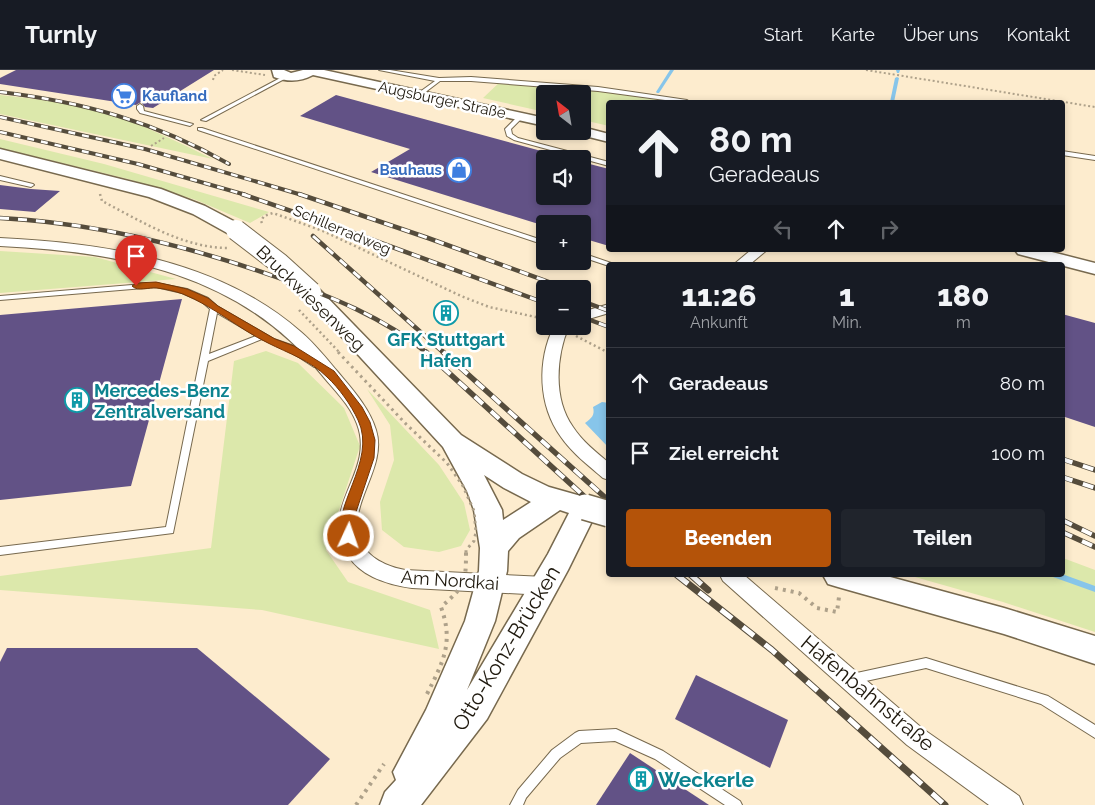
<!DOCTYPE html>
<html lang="de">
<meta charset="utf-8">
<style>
body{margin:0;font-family:Raleway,sans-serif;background:#20242c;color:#f1f3f6;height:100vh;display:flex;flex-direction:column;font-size:19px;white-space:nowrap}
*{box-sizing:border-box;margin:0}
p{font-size:16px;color:#9ea1a6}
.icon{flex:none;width:28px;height:28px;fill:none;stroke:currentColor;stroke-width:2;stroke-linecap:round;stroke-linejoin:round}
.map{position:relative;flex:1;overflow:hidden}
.side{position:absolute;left:606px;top:192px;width:459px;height:315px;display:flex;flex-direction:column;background:#171b24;border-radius:5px;box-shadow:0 2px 8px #0003}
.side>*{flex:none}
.banner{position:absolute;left:606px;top:30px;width:459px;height:152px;border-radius:5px;box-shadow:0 2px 8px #0003;background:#171b24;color:#f1f3f6;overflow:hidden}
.needle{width:32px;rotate:329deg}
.tools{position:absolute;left:536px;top:15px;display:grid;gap:10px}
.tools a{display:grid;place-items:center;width:55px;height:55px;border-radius:5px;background:#171b24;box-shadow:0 2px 8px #0003;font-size:25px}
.pin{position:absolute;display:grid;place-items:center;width:42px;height:42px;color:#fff;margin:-51px -21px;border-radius:50% 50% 50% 0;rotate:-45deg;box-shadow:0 0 5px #0007}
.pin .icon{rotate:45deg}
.me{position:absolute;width:55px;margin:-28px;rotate:3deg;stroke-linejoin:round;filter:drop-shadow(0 0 4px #0008)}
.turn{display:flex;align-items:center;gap:18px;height:105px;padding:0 20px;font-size:22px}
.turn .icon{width:65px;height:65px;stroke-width:2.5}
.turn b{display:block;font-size:35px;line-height:42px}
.lanes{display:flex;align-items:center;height:48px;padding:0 20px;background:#0003;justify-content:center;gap:25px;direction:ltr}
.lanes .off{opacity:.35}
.eta{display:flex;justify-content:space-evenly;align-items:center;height:85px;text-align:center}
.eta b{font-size:30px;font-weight:800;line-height:35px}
.button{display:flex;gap:10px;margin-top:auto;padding:10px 20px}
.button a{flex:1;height:58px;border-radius:5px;background:#b45309;color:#fff;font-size:20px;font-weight:800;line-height:58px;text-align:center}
.button a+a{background:#20242c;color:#f1f3f6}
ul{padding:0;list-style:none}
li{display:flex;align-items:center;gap:15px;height:70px;padding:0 20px;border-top:1px solid #363941}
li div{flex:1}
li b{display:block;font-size:19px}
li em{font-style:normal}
header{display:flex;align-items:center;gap:30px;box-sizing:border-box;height:70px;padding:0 25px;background:#171b24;border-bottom:1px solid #363941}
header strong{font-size:24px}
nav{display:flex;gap:28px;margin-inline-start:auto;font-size:18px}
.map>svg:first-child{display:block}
.green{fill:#dce8ab}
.water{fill:#87c5ea}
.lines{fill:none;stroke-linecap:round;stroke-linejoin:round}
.stream{fill:#87c5ea;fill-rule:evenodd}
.building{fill:#625286}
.service-casing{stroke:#77694e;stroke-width:2}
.minor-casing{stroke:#77694e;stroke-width:2}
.tertiary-casing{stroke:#77694e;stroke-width:3}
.secondary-casing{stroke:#77694e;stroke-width:3}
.path-far3{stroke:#aea18a;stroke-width:2;stroke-dasharray:2 2.5;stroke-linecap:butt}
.path-far2{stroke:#aea18a;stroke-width:2.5;stroke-dasharray:2 3;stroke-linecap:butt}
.path-far1{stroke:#aea18a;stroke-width:3;stroke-dasharray:2.5 4;stroke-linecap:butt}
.path{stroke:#aea18a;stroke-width:4;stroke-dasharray:3 5;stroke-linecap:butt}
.service{fill:#fff;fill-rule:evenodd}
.minor{fill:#fff;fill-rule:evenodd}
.tertiary{fill:#fff;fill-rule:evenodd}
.secondary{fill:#fff;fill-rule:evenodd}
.rail-far3-casing{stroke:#554c3c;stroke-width:4}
.rail-far2-casing{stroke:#554c3c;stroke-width:4.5}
.rail-far1-casing{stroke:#554c3c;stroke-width:5.5}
.rail-casing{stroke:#554c3c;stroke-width:7}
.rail-far3{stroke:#fff;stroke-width:2.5;stroke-dasharray:7;stroke-linecap:butt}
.rail-far2{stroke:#fff;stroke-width:3;stroke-dasharray:9;stroke-linecap:butt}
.rail-far1{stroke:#fff;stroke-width:4;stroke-dasharray:11;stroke-linecap:butt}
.rail{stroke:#fff;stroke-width:5;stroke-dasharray:14;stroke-linecap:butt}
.secondary-bridge-far1-casing{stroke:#77694e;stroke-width:22;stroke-linecap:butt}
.secondary-bridge-casing{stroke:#77694e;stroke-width:28;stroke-linecap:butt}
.path-bridge-far2{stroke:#aea18a;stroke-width:2.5;stroke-dasharray:2 3;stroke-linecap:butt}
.path-bridge-far1{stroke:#aea18a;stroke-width:3;stroke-dasharray:2.5 4;stroke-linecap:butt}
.path-bridge{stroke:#aea18a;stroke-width:4;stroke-dasharray:3 5;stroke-linecap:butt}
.secondary-bridge-far1{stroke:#fff;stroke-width:20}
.secondary-bridge{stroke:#fff;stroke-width:25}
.route{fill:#b45309;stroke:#753606}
.labels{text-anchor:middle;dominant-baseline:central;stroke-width:5;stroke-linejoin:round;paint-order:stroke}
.far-shop-label{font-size:15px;font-weight:bold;fill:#366cbe;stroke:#fff;text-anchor:start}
.far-street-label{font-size:15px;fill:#1e180d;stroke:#fff}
.street-label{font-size:18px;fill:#1e180d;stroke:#fff}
.culture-label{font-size:18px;font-weight:bold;fill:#0d838f;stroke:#fff}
.near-street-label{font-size:21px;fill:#1e180d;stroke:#fff}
.near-culture-label{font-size:21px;font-weight:bold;fill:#0d838f;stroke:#fff;text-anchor:start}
</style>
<header>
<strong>Turnly</strong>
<nav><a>Start</a><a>Karte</a><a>Über uns</a><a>Kontakt</a></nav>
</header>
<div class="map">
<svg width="1095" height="735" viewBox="0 0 1095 735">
<rect width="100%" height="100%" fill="#fdecce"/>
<g class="green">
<polygon points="502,10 642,25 680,32 609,32 609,56 583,50 582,24 545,24 545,42 483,28"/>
<path d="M0,25C35,29 72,33 107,43C144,55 178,72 213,89L0,44Z"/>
<polygon points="0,69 104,94 269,142 250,153 196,130 128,109 0,78"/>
<polygon points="0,181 95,187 176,209 0,223"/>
<polygon points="266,281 298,293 344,338 360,376 326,480 348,512 430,540 439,579 262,540 0,520 0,506 211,478 234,291"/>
<polygon points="367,319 439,395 464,433 470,460 461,476 439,482 404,477 382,460 380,432 394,390 390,355"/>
<polygon points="1063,488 1095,500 1095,562 1003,532 908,505 1062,505"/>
</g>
<path class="water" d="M602,332L609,333V378L585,353C592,348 595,345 593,337Z"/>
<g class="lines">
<g class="stream">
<polygon points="670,0 674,0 659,23 657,23 656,22"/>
<polygon points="896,0 900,0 899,3 897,3"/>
<polygon points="897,7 899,8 894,32 890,32 895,8"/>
<polygon points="1062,504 1095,516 1095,522 1053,507 1052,505"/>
</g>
</g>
<g class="building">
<polygon points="16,0 214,0 153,38 145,37 141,32 136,35 0,14 0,8"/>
<polygon points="336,25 545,82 545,126 582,126 582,92 609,99 609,176 582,168 582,154 545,154 545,156 371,102 410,79 300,46"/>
<polygon points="0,115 31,119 60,121 35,142 0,139"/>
<polygon points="182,229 131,416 0,430 0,245"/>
<polygon points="1062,244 1095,253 1095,357 1062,346"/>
<polygon points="7,578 197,578 330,689 288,735 0,735 0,592"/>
<polygon points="696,605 788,650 770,698 675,649"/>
<polygon points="630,683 709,735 596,735"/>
</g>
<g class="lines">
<defs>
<g id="service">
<polygon points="379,0 390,0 439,8 471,7 598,17 687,30 690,32 680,32 598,21 471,11 440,11 419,27 417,26 417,24 435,11"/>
<polygon points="284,6 288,7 206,51 201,50"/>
<polygon points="140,34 143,36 144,41 193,54 190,56 140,43 137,39 137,36"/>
<polygon points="518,46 523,47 511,59 512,64 518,68 609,92 609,96 514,70 507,66 505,59"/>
<polygon points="198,58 202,58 545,171 545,175 198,60"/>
<polygon points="1062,81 1095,86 1095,90 1062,85"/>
<polygon points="0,106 33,114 34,115 31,117 0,110"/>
<polygon points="582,183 614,194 615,195 609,195 609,196 582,187"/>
<path d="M156,213L187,219L208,228L217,236L274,269L294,276L321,295L320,297H314L288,280L262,269L208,291L173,463L0,485V477L166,457L210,239L202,232L182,223L156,217L0,230V226ZM217,243L256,266L209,284Z"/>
<polygon points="926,588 1048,626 1095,655 1095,668 1041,634 926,598 852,614 848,613 846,609 848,605 852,604"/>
<polygon points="616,659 663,681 740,731 742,735 725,735 655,689 615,671 581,673 560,688 526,728 523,735 510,735 518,720 552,680 575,663 579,661"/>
</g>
<g id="minor">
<path d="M0,168C105,173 219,190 301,262C315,274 326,288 337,301C352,319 369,337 376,360C388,398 346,435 360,470C367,488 388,497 405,500L545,507L552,510L555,516L552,522L545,525L412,518C390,515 362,507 349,487C316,437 376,404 357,354C350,335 335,321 322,305C242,204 122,182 0,176Z"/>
<polygon points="751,180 767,180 749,195 733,195"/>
<polygon points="609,234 609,243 582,251 582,242"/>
<path d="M554,256H569C556,286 553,329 573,357C582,371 596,382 609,393V410L603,408C588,395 572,383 561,367C538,335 537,291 554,256Z"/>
<polygon points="720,505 744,505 923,659 1019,726 1023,735 989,735 907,675 723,511"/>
</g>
<g id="tertiary">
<path d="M272,0H284L291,3L303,0H324L545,48V56L313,5C300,12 287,12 274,7Z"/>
<polygon points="582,57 609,64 609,72 577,64 575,61 582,61"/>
<polygon points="1015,180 1044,180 1095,193 1095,204 1018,184"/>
</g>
<g id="secondary">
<polygon points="0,79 161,119 205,136 243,156 245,160 243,164 236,166 229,164 193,144 149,127 0,89"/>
<path d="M311,216L318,218L461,365L522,404L549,417L595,430L599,437L568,500L487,649L421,735H380L385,722L396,710L393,702L426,640L465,551L479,501L480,478L474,440L467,421L443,377L304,226L301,222L304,218ZM484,405L504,418L531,432L503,450L502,440ZM560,440L569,443L548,484L467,620L495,551L507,501L508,481L519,468Z"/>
<polygon points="823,505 883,505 1004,538 1095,566 1095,594 1004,564 838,517 828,514"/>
</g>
</defs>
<use href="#service" class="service-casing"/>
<use href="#minor" class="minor-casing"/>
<use href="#tertiary" class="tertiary-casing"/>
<use href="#secondary" class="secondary-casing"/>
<g class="path-far3">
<polyline points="232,0 265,5"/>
<polyline points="866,0 1095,37"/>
<polyline points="213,10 214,6 223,0"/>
<polyline points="151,76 164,68"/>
</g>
<g class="path-far2">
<path d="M100,124L102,131C141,151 183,178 228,178"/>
<polyline points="262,153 261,151 264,146 273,143 323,161 461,226 489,237 545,249"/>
<polyline points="576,266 609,283"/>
</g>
<polyline class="path-far1" points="607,282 609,283"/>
<g class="path">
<polyline points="775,518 799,523 817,538 837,542 839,527"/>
<polyline points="356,735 384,694"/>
</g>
<use href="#service" class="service"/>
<use href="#minor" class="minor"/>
<use href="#tertiary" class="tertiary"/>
<use href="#secondary" class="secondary"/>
<defs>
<g id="rail-far3">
<path d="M0,22C84,32 155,52 229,94"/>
<polyline points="0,47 145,79 302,125"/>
<polyline points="0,62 138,94 246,125"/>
</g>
<g id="rail-far2">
<polyline points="242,124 343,159 545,233"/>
<polyline points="299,124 428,168 568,219"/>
<path d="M0,148C95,153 186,175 276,207C330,226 383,247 427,283"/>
<polyline points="313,166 444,283"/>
<polyline points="582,231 609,241"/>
<polyline points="582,247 609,257"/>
</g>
<g id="rail-far1">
<polyline points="426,282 609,449"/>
<polyline points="443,282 609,431"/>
<polyline points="1062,389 1095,400"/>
<polyline points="1062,407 1095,418"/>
<polyline points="1062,450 1095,466"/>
<polyline points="1062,462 1095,477"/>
</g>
<g id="rail">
<polyline points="677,505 772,580 945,735"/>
<polyline points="691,505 708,520"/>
</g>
</defs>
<use href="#rail-far3" class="rail-far3-casing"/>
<use href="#rail-far2" class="rail-far2-casing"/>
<use href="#rail-far1" class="rail-far1-casing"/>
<use href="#rail" class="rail-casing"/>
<use href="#rail-far3" class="rail-far3"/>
<use href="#rail-far2" class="rail-far2"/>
<use href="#rail-far1" class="rail-far1"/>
<use href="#rail" class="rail"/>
<defs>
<polyline id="secondary-bridge-far1" points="236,160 279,193 311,222"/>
<polyline id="secondary-bridge" points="585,437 609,444"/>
</defs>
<use href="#secondary-bridge-far1" class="secondary-bridge-far1-casing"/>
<use href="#secondary-bridge" class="secondary-bridge-casing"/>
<polyline class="path-bridge-far2" points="299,240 340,283"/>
<polyline class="path-bridge-far1" points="338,282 406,354 447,393 463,416 474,441 476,462 474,471 466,480 466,483"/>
<path class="path-bridge" d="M427,624C443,592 454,573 441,537C465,516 466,513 466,482"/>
<use href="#secondary-bridge-far1" class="secondary-bridge-far1"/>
<use href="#secondary-bridge" class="secondary-bridge"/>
</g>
<path class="route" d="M156,212L187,219L208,228L218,236L275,269L294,276L334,301L362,337L370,352L375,370L374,388L355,445L353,456L355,466L353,470H344C328,439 378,392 358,350C351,335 339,318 327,307C311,291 288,283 268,273C239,259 213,236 183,224C175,221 165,219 157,218C149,217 138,222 132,216L136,213Z"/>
<defs>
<symbol id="supermarket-ring" viewBox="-11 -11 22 22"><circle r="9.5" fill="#fff" stroke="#3f7fe0" stroke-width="1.5"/><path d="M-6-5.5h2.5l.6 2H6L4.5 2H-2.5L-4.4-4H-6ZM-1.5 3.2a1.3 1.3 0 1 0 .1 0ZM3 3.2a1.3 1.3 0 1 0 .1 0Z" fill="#3f7fe0"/></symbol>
<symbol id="shop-ring" viewBox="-11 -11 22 22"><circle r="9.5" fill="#fff" stroke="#3f7fe0" stroke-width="1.5"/><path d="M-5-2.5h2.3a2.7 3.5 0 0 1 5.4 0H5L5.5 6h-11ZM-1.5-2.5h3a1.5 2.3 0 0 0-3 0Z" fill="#3f7fe0"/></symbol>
<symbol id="building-ring" viewBox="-11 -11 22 22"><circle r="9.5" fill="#fff" stroke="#0f9aa8" stroke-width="1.5"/><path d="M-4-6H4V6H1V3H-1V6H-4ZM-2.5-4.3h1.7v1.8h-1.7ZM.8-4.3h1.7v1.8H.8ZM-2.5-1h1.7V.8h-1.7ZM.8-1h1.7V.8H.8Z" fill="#0f9aa8"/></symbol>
</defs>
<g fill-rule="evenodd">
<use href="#supermarket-ring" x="110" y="12" width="28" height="28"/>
<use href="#shop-ring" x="445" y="86" width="28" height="28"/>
<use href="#building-ring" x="432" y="229" width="28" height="28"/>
<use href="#building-ring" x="63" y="316" width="28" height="28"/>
<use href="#building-ring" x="627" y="695" width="28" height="28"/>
</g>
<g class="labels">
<g class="far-shop-label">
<text x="142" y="26">Kaufland</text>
<text x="442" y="100" text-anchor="end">Bauhaus</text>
</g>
<g class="far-street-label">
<text transform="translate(442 30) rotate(12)">Augsburger Straße</text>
<text transform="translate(342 160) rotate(23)">Schillerradweg</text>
</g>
<g class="street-label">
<text transform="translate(311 228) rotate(44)">Bruckwiesenweg</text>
<text transform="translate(450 510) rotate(4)">Am Nordkai</text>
</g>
<g class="culture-label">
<text x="446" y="269">GFK Stuttgart<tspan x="446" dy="21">Hafen</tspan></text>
<text x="94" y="320" text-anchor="start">Mercedes-Benz<tspan x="94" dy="21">Zentralversand</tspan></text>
</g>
<g class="near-street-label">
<text transform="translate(506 578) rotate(-59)">Otto-Konz-Brücken</text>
<text transform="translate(868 623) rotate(40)">Hafenbahnstraße</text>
</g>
<g class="near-culture-label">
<text x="658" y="709">Weckerle</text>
</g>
</g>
</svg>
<div class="tools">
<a><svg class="needle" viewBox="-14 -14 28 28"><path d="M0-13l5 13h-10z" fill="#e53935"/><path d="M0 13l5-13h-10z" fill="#9ea1a6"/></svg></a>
<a><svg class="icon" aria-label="sound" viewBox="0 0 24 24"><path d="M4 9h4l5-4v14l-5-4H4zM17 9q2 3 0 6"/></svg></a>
<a>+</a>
<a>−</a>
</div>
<div class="pin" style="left:136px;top:216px;background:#d93025"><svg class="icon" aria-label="arrive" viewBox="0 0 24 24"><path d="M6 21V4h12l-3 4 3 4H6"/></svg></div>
<svg class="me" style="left:349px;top:466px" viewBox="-20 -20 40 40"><circle r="17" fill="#b45309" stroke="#fff" stroke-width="3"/><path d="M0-11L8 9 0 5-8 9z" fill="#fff"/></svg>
<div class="banner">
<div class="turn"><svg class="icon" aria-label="ahead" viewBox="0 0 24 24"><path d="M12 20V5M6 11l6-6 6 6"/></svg><div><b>80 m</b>Geradeaus</div></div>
<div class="lanes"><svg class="icon off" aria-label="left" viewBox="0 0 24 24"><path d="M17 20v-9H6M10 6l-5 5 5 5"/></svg><svg class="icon" aria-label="ahead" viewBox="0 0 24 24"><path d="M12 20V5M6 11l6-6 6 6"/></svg><svg class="icon off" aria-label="right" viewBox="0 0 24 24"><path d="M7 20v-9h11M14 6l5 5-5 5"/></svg></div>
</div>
<section class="side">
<div class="eta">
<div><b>11:26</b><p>Ankunft</p></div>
<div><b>1</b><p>Min.</p></div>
<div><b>180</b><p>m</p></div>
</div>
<ul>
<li><svg class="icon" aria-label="ahead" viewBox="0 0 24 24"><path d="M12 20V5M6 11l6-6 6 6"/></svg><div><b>Geradeaus</b></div><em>80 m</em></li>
<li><svg class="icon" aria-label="arrive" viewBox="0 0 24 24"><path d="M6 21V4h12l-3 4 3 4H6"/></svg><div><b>Ziel erreicht</b></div><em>100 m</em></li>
</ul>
<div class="button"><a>Beenden</a><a>Teilen</a></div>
</section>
</div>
